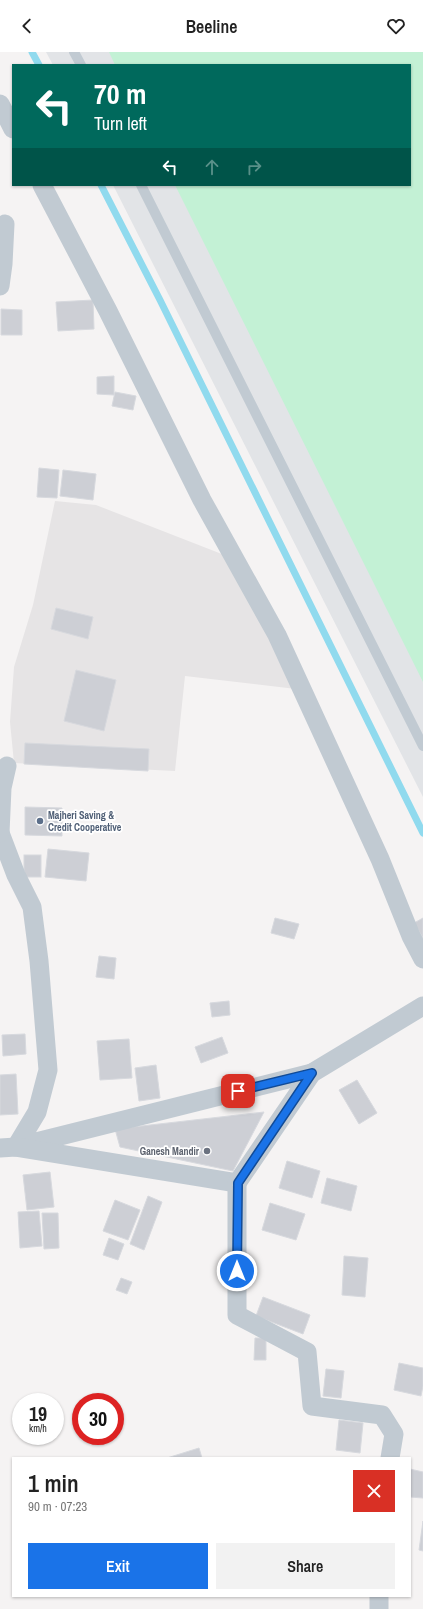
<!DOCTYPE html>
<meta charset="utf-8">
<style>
body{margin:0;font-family:"Archivo Narrow",sans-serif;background:#f2f2f2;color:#222;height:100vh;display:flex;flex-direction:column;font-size:15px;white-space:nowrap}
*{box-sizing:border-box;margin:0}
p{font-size:13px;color:#767676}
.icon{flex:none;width:22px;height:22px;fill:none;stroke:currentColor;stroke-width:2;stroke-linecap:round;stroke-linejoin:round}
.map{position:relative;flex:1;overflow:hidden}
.side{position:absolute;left:12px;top:1405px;width:399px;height:140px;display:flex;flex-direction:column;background:#fff;border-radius:0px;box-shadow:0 1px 3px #0004}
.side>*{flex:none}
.banner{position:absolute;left:12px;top:12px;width:399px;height:122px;border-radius:0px;box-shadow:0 1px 3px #0004;background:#00695c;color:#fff;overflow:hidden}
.speed{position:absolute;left:12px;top:1341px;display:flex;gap:8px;font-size:20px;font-weight:700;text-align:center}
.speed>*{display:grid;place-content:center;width:52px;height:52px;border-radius:50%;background:#fff;box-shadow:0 1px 3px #0004;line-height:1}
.speed small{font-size:10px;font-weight:400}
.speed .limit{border:6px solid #d22;background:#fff;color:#111}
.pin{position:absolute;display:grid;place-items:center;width:34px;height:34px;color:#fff;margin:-17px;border-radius:8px;box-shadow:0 2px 6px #0006}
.me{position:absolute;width:44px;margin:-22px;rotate:0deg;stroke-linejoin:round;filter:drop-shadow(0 0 3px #0008)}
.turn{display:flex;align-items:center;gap:14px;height:84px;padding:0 16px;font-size:18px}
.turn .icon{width:52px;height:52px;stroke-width:2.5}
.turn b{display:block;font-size:28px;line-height:34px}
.lanes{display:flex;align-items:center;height:38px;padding:0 16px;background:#0003;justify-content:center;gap:20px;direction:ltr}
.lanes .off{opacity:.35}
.round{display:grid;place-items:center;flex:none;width:42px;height:42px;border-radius:0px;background:#f2f2f2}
.summary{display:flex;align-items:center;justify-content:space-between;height:68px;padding:0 16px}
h1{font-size:24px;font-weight:600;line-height:30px}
.action{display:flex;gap:8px;margin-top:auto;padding:8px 16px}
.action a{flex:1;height:46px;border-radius:0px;background:#1a73e8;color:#fff;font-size:16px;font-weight:600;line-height:46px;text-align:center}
.action a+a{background:#f2f2f2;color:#222}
header{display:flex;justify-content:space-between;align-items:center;height:52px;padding:0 16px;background:#fff;font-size:18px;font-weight:600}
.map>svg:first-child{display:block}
.education{fill:#e6e4e5}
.airport{fill:#e2e4e7}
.green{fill:#c3f1d5}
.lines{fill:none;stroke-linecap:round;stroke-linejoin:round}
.stream{stroke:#90daee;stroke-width:7}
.building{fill:#cdcfd5;stroke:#d7d9de}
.service{stroke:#c1cad2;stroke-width:10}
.minor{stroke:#c1cad2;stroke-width:19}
.route-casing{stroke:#114b97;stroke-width:10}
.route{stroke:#1a73e8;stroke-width:7}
.service-dot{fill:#5c6f8a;stroke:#fff;stroke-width:1.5}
.worship-dot{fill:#6b7280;stroke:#fff;stroke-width:1.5}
.labels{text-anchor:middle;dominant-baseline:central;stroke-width:3.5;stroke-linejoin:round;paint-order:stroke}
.service-label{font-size:10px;font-weight:bold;fill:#4e5e75;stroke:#fff;text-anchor:start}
.worship-label{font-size:10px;font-weight:bold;fill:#5b616d;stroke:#fff;text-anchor:end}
</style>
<header><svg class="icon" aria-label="back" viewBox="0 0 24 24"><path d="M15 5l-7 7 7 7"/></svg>Beeline<svg class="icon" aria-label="heart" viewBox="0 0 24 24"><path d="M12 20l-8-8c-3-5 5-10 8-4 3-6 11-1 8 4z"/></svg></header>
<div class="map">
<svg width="423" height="1557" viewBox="0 0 423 1557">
<rect width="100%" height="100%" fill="#f5f3f3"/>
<polygon class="education" points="55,449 96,453 232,506 296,637 185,624 175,719 14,711 10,670 14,615 33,553"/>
<polygon class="airport" points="46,0 423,0 423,745 113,133 410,133 410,13 53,13"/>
<polygon class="green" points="109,0 423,0 423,630 175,133 410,133 410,13 115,13"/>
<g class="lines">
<g class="stream">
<polyline points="32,0 39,13"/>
<polyline points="101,133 160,248 423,781"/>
</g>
</g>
<g class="building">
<polygon points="93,248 94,277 58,279 56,250"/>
<polygon points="1,257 22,258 22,283 1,283"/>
<polygon points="114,324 114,343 97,342 97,325"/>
<polygon points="115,340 136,344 133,358 112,354"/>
<polygon points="39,416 59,418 57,446 37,445"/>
<polygon points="63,418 96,422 93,448 60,444"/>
<polygon points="56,556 93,565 88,587 51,577"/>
<polygon points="76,618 116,628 104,679 64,669"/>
<polygon points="25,691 149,697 148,719 24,712"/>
<polygon points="25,755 62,756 62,784 25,783"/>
<polygon points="48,797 89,801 86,829 45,825"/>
<rect x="24" y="803" width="17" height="22"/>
<polygon points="275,866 299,872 294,887 271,881"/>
<polygon points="423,866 423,886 414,871"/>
<polygon points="99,904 116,906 114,927 96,925"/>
<polygon points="229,949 230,963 212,965 210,951"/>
<polygon points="25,982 26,1002 3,1004 2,983"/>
<polygon points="222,985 228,1001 201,1011 195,995"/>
<polygon points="129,987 132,1026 100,1028 97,989"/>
<polygon points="156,1013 160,1046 139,1049 135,1016"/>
<polygon points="16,1022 18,1062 0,1063 0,1023"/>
<polygon points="357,1028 377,1061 359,1072 339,1038"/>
<polygon points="264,1060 233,1119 120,1095 115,1077"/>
<polygon points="287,1109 320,1119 312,1146 279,1136"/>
<polygon points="50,1120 54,1155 27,1158 23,1123"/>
<polygon points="327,1126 357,1134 351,1159 321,1151"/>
<polygon points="148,1144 162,1150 144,1198 130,1192"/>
<polygon points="115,1148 140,1158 128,1188 103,1179"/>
<polygon points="270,1151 305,1162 296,1188 262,1178"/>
<polygon points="39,1159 42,1194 20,1196 18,1160"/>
<polygon points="42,1161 58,1161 59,1196 44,1197"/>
<polygon points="109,1186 124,1192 118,1208 103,1203"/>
<polygon points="344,1204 368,1206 365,1245 342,1243"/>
<polygon points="121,1226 132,1230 127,1242 116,1238"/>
<polygon points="263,1245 310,1263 303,1282 256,1264"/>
<polygon points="255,1286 266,1286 266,1308 254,1308"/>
<polygon points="399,1311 423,1316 423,1334 421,1344 394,1338"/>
<polygon points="326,1317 344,1319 341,1346 323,1344"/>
<polygon points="339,1368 363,1371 360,1401 336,1398"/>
<polygon points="199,1396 202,1406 167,1406"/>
<polygon points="410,1417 423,1420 423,1446 410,1445"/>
<polygon points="423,1469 423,1499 419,1498"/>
</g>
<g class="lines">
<g class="service">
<polyline points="74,0 81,13"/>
<polyline points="141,133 423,694"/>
</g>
<g class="minor">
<polyline points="0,52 13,77"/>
<polyline points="42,133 108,259 202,448 277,583 380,807 411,884 423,907"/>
<polyline points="0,234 3,212 5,172"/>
<polyline points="0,781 16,823 32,855 39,909 48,1018 37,1060 16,1095 312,1021"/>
<polyline points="0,781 2,736 7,714"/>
<polyline points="0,1096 16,1095 237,1131 312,1021 423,954"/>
<polyline points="237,1131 237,1263 307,1300 312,1354 382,1363 394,1382 390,1406"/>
<polyline points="379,1544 379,1557"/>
</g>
</g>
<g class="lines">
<defs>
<polyline id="route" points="237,1219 238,1131 312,1021 238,1039"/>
</defs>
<use href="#route" class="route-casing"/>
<use href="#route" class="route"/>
</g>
<circle class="service-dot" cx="40" cy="769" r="4"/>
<circle class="worship-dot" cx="207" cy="1099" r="4"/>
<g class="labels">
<g class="service-label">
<text x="48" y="763">Majheri Saving &amp;<tspan x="48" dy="12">Credit Cooperative</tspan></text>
</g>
<g class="worship-label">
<text x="199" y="1099">Ganesh Mandir</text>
</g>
</g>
</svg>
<div class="speed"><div>19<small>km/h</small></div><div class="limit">30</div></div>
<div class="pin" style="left:238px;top:1039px;background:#d93025"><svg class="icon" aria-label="arrive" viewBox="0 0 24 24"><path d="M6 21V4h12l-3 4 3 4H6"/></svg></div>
<svg class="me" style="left:237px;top:1219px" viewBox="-20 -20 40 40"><circle r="17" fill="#1a73e8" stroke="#fff" stroke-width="3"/><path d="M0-11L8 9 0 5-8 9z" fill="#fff"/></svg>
<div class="banner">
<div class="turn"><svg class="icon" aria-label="left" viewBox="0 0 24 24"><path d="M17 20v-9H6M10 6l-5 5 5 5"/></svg><div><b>70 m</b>Turn left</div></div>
<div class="lanes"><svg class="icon" aria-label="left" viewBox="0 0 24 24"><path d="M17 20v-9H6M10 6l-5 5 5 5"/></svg><svg class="icon off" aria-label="ahead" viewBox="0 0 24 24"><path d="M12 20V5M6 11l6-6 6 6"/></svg><svg class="icon off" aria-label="right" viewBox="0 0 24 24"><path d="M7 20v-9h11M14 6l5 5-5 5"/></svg></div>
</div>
<section class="side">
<div class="summary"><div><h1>1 min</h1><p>90 m · 07:23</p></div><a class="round" style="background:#d93025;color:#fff"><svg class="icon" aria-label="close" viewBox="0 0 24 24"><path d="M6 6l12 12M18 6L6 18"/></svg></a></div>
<div class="action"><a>Exit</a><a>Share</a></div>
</section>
</div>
